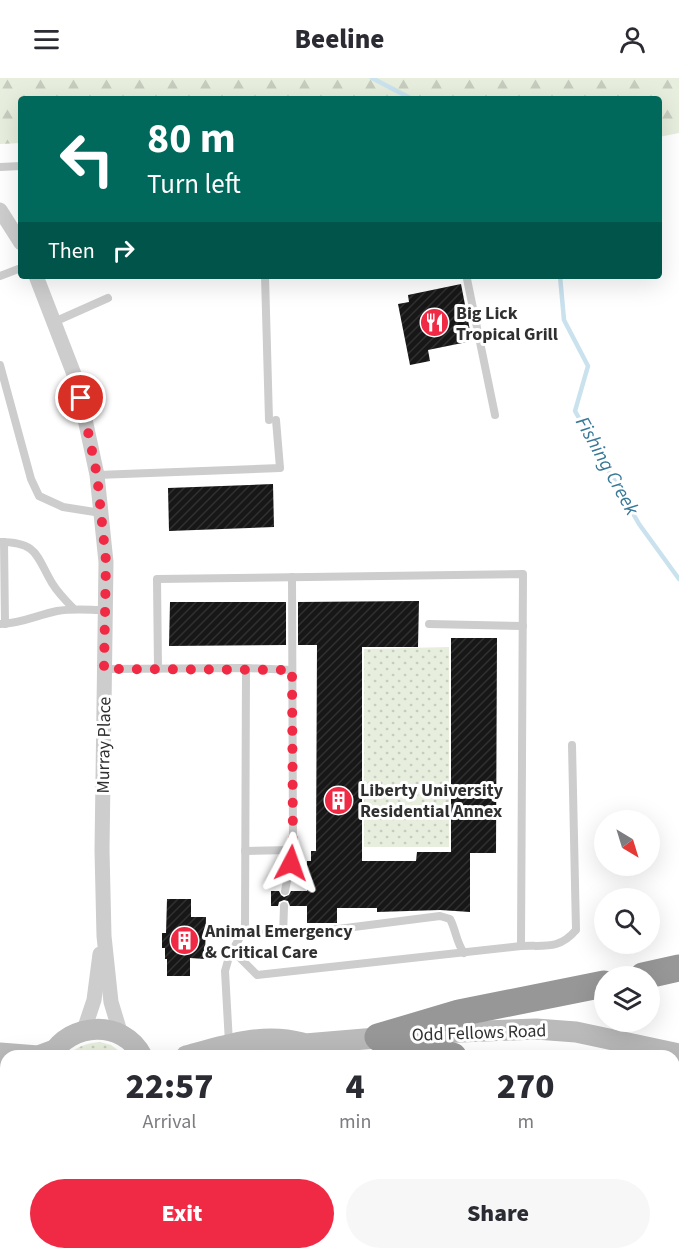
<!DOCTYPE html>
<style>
body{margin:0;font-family:"Source Sans 3",sans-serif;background:#f7f7f7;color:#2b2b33;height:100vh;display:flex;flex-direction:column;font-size:22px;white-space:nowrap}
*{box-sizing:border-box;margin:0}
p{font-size:20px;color:#7c7c81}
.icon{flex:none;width:33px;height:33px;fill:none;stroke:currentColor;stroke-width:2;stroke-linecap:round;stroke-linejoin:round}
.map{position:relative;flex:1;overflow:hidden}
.sheet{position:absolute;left:0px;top:972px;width:680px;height:210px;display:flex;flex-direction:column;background:#fff;border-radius:18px 18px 0 0;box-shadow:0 6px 24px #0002}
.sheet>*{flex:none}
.guide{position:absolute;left:18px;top:18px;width:644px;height:183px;border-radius:6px;box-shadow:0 6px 24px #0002;background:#00695c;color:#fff;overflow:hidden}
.needle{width:39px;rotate:142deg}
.buttons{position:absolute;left:594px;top:732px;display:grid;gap:12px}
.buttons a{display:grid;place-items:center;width:66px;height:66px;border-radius:50%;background:#fff;box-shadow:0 6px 24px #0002;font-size:30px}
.pin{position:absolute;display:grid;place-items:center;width:51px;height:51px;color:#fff;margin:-26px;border:3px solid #fff;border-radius:50%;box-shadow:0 2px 6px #0007}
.me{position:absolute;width:66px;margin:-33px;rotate:4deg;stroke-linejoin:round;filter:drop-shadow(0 0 4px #0008)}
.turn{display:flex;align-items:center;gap:21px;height:126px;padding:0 30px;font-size:27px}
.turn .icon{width:78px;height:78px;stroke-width:2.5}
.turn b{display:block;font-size:42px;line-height:51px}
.then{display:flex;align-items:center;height:57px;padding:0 30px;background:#0003;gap:12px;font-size:22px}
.eta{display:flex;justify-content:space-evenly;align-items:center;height:102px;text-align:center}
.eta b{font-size:36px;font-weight:800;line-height:42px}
.button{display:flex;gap:12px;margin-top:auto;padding:12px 30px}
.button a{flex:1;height:69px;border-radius:36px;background:#f02944;color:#fff;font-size:24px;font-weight:800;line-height:69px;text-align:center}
.button a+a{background:#f7f7f7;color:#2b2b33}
header{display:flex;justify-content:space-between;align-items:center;height:78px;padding:0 30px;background:#fff;font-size:27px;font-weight:800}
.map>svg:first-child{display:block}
.grass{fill:url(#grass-dots)}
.forest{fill:url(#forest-firs)}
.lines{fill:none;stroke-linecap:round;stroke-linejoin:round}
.stream{stroke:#c9e2ee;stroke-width:4.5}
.building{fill:url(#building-hatch)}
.service{stroke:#cdcdcd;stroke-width:8}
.minor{stroke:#cdcdcd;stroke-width:15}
.tertiary{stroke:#cdcdcd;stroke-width:18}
.secondary{stroke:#bababa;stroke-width:21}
.motorway{stroke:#979797;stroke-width:27}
.route{stroke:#f02944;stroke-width:10;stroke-dasharray:0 18}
.labels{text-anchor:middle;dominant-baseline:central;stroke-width:6;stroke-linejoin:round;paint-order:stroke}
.poi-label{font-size:18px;font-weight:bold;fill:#303030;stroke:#fff;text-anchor:start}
.street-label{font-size:18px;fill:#303030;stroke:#fff}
.water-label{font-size:20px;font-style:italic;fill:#387898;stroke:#fff}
</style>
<header><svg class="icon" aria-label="menu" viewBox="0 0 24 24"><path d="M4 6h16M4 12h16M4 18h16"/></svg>Beeline<svg class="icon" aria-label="person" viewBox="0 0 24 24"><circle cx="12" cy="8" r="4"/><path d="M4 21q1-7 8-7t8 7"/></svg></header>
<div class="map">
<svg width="679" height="1182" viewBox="0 0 679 1182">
<defs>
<pattern id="grass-dots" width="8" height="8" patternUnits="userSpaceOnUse" patternTransform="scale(1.5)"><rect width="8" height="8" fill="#e7eedd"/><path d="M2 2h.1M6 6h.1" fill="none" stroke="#c6ccbe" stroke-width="1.8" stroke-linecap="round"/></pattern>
<pattern id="forest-firs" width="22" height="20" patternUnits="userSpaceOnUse" patternTransform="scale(1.5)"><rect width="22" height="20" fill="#e7eedd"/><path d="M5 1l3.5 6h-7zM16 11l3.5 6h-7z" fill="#c6ccbe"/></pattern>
<pattern id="building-hatch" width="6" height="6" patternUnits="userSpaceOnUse" patternTransform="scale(1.5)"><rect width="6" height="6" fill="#171717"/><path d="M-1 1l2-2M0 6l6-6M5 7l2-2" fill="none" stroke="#303030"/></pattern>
</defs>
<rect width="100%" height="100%" fill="#fff"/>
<g class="grass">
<polygon points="449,569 449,769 364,769 364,571"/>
<path d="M100,964L111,967L126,978H67C77,968 87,965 100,964Z"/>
</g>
<polygon class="forest" points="0,0 679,0 679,55 659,59 658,21 21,21 21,65 0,66"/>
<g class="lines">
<g class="stream">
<polyline points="372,0 412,21"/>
<polyline points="560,198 564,242 588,288 575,333 639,446 679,501"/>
<polyline points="674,1000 679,985"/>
<polyline points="584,1182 587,1176"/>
</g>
</g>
<g class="building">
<polygon points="461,206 472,263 428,272 430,283 410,287 398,226 409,224 408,217"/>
<polygon points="273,406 274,449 169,453 168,410"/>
<polygon points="419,523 418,569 362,569 362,783 416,783 417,774 451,774 451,560 497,560 496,775 470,775 470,834 440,832 377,834 377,830 337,830 337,845 307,845 307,828 290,828 288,823 284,822 279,824 278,828 271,828 271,813 279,813 281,817 284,819 289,817 291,813 307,813 307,783 311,783 311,773 316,773 317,567 298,567 298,524"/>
<polygon points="170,524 286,524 286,567 169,568"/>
<polygon points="167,821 191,821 191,839 206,839 205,881 190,880 190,898 167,898 167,881 165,881 165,870 162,870 162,855 166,855"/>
</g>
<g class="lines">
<g class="service">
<polyline points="0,89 21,88"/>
<polyline points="0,198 21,190"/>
<polyline points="265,198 269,342"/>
<polyline points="467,201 495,337"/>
<polyline points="54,244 108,220"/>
<polyline points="0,287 31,401 39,418 63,429 101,435"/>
<polyline points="97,397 280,390 276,342"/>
<path d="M0,464C38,464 36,478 52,505C58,515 66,523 74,531"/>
<polyline points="4,464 5,546"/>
<path d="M0,546C20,546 37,537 57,533C73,530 89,532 105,532"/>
<polyline points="429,546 523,548"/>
<polyline points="246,590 292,592"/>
<polyline points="104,591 246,590 245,850 229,879 225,893 229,965"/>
<polyline points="158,591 157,501 523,496 521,868 257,897 232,872"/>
<polyline points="245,773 293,772"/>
<polyline points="285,813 293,772 292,499"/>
<path d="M243,854L283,858L440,838L450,841C456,852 456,864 464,875"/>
<polyline points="283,858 284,828"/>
<path d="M521,868C545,867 559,872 576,852L572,667"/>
<polyline points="0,1098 6,1104"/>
<polyline points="66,1176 71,1182"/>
<polyline points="304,1176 327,1182"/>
<polyline points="220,1182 235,1176"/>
</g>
<g class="minor">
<polyline points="0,132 21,165"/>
<polyline points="36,198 77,304 97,397 106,484 102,772 104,858 111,924 121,957"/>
<polyline points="84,952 94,922 100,876"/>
</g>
<polyline class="tertiary" points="175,1176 177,1182"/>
<g class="secondary">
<polyline points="0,975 38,978 54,972"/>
<path d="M51,978C70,944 123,941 142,978"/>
<path d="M186,978C225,968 261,954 302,965"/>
<polyline points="268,978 305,966 436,955 536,951 576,954 679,976"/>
<polyline points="0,995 6,995"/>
</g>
<g class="motorway">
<polyline points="643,898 679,890"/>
<polyline points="378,959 459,935 604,906"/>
<polyline points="379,960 453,978"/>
<polyline points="674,1122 679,1147"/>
</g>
</g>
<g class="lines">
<polyline class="route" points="81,320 97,397 106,483 104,591 292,592 293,772 291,785"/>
</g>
<defs>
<symbol id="restaurant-disc" viewBox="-11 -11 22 22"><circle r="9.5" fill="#f02944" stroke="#fff"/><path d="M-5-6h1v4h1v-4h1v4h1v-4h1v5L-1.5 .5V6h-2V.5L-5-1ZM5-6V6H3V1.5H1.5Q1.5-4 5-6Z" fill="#fff"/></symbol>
<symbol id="building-disc" viewBox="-11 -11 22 22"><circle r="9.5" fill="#f02944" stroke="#fff"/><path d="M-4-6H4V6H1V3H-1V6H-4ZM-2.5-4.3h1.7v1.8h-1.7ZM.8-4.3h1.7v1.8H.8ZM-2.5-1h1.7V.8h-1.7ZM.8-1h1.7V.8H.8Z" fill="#fff"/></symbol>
</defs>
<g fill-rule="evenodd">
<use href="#restaurant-disc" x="418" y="228" width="33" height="33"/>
<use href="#building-disc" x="322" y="706" width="33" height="33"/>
<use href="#building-disc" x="168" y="846" width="33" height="33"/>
</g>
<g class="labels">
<g class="poi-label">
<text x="456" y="235">Big Lick<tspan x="456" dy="21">Tropical Grill</tspan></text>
<text x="360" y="712">Liberty University<tspan x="360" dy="21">Residential Annex</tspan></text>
<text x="205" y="853">Animal Emergency<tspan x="205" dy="21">&amp; Critical Care</tspan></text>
</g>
<g class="street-label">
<text transform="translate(104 667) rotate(-89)">Murray Place</text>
<text transform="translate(479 955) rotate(-2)">Odd Fellows Road</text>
</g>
<g class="water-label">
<text transform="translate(607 388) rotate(61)">Fishing Creek</text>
</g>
</g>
</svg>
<div class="buttons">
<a><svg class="needle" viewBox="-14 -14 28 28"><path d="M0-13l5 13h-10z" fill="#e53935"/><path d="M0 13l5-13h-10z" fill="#7c7c81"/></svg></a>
<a><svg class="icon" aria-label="search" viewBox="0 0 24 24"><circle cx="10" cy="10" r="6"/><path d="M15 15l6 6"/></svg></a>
<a><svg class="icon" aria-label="layers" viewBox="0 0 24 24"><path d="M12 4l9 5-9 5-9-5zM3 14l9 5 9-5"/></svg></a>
</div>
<div class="pin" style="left:81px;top:320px;background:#d93025"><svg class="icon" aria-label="arrive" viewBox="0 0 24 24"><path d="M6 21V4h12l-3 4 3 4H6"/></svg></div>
<svg class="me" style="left:291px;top:785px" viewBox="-20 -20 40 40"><path d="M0-17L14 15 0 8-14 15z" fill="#f02944" stroke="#fff" stroke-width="4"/></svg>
<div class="guide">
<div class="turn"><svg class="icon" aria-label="left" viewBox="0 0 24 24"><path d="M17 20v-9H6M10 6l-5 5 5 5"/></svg><div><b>80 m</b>Turn left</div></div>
<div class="then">Then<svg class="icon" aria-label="right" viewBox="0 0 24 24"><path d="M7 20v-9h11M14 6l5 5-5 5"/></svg></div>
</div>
<section class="sheet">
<div class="eta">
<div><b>22:57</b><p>Arrival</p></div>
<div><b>4</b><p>min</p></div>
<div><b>270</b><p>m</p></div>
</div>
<div class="button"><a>Exit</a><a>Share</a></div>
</section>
</div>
